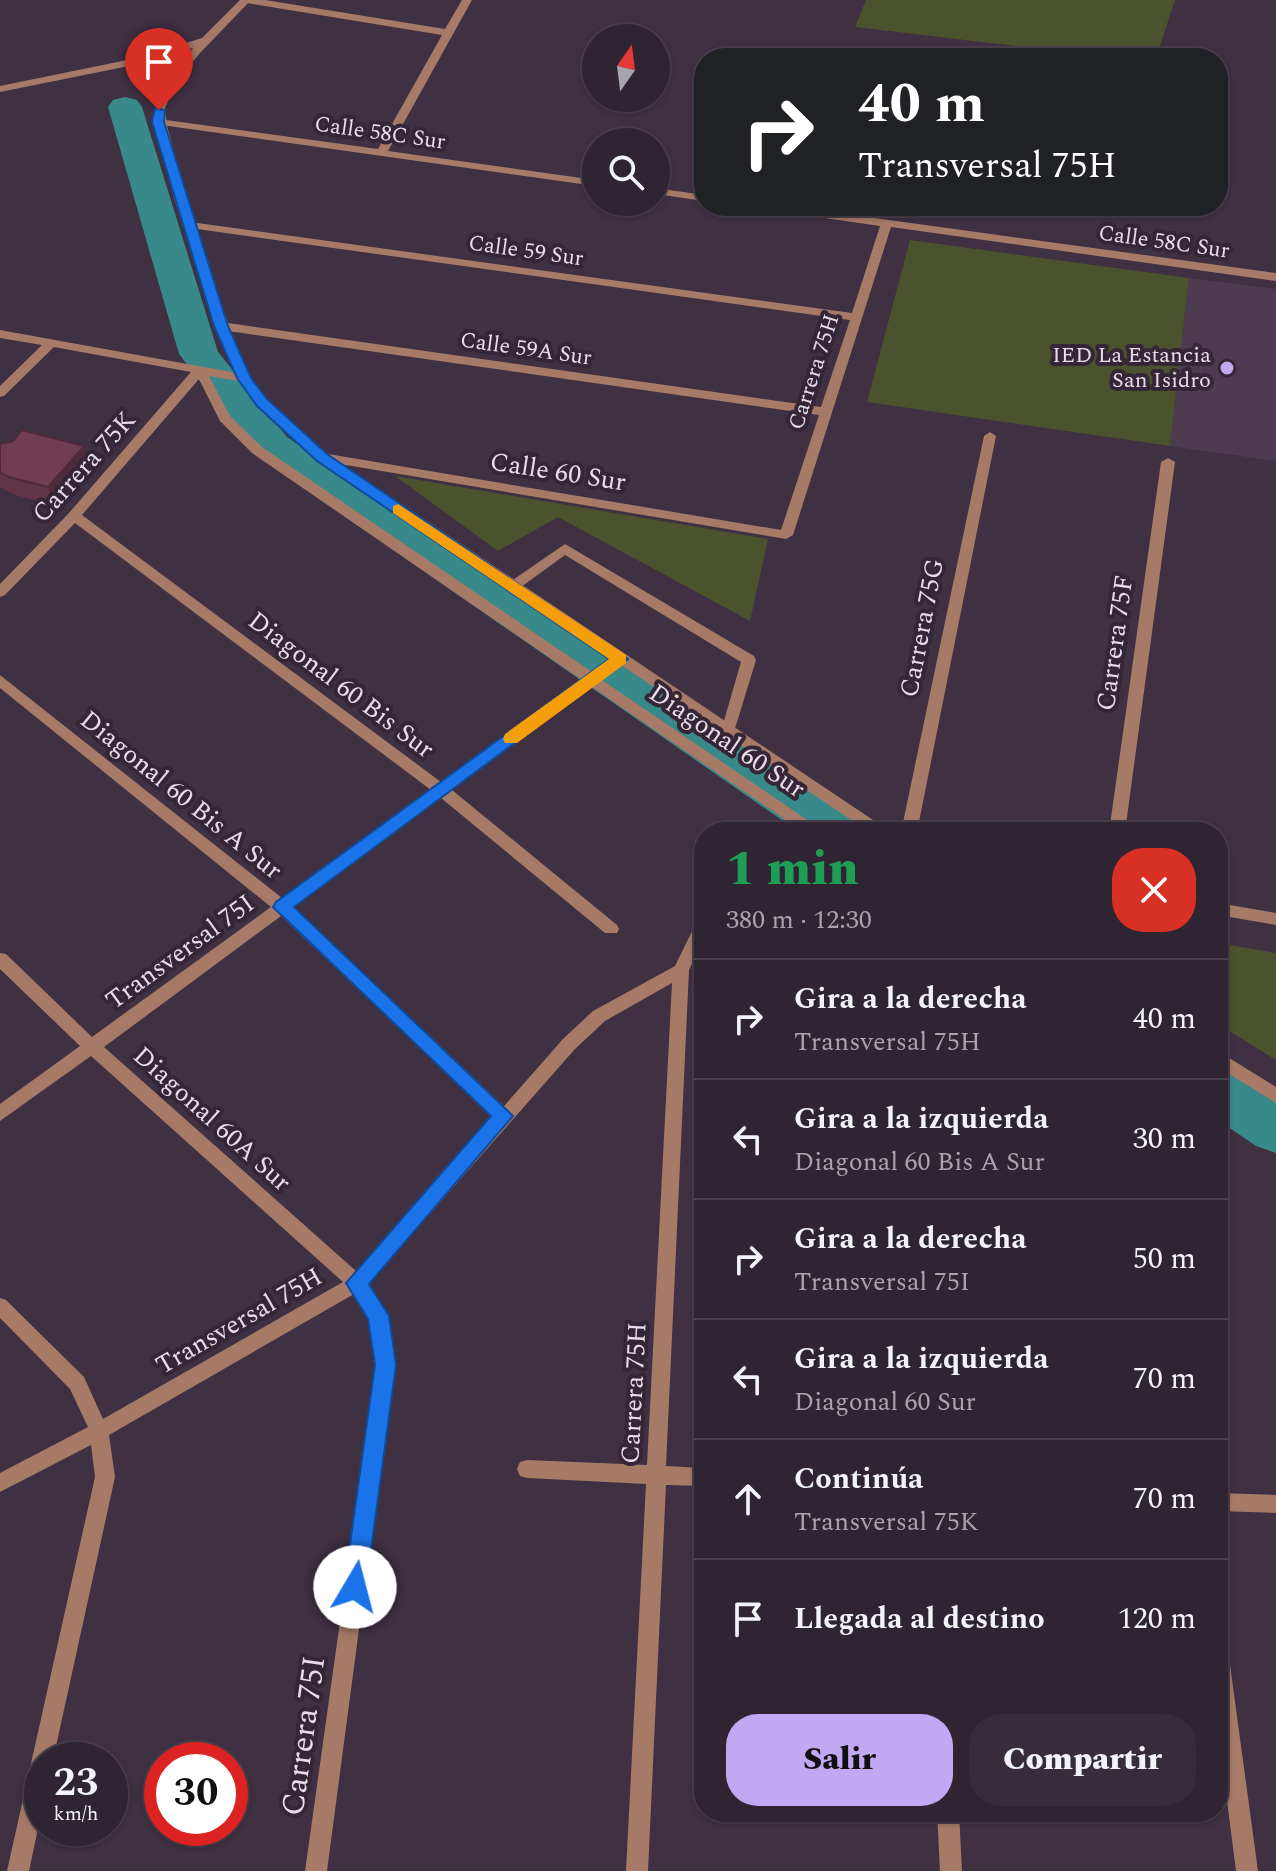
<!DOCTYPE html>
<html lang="es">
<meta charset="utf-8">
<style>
body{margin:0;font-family:Spectral,serif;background:#372c3a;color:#f1f3f6;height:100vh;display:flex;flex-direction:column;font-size:30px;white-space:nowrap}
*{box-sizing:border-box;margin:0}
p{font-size:26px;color:#a7a4ac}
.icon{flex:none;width:44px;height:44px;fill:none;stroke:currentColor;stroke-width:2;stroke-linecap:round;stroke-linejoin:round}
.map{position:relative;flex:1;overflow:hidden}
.panel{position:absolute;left:694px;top:822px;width:534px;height:1000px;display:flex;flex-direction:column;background:#2f2432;border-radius:32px;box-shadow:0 2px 6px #0004,0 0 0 2px #4a414d}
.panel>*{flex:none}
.top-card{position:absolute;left:694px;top:48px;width:534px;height:168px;border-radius:32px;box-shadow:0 2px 6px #0004,0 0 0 2px #4a414d;background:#202124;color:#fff;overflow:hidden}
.needle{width:52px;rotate:14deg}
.buttons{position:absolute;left:582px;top:24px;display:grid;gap:16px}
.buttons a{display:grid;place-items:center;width:88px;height:88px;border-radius:50%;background:#2f2432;box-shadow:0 2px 6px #0004,0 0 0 2px #4a414d;font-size:40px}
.speed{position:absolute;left:24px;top:1742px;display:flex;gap:16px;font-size:40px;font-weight:700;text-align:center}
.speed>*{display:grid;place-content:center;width:104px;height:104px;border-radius:50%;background:#2f2432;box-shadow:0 2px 6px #0004,0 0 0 2px #4a414d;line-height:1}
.speed small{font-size:20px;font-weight:400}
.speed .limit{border:12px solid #d22;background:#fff;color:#111}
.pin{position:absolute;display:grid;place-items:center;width:68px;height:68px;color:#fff;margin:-82px -34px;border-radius:50% 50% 50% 0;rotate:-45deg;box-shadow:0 0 8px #0007}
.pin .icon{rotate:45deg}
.me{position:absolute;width:88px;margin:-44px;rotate:8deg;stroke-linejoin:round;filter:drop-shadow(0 0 6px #0008)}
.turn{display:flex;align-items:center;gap:28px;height:168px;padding:0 32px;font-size:36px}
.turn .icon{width:104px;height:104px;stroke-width:2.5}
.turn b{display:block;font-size:56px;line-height:68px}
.round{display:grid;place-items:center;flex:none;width:84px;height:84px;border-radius:32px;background:#372c3a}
.headline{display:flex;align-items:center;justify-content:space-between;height:136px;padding:0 32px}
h1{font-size:48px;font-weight:800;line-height:60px;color:#1e9e55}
.primary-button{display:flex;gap:16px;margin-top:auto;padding:16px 32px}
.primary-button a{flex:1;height:92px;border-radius:32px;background:#c1a8f3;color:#111;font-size:32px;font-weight:800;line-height:92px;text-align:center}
.primary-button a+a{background:#372c3a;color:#f1f3f6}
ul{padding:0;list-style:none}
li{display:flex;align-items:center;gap:24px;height:120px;padding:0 32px;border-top:2px solid #4a414d}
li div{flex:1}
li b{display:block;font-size:30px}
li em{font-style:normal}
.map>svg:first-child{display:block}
.built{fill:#4d3b50}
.green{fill:#4a532d}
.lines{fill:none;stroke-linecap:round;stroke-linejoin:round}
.canal{fill:#38898a;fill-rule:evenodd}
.service{fill:#a67a67;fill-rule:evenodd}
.minor{fill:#a67a67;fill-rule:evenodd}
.tertiary{fill:#a67a67;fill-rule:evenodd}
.wall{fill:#613447}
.shaded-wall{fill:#4f2b3a}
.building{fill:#713d53;stroke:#4f2b3a;stroke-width:2}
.route{fill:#1a73e8;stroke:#114b97;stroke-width:2}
.slow{fill:#f59e0b}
.poi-dot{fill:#c1a8f3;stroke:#352637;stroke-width:3}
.labels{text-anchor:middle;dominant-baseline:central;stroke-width:8;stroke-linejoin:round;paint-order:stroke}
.far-street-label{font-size:22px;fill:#e7dde8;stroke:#352637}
.far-poi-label{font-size:22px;fill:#e7dde8;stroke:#352637;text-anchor:end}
.street-label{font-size:26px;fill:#e7dde8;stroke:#352637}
.near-street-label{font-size:32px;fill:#e7dde8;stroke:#352637}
</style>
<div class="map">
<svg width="1276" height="1871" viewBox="0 0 1276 1871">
<rect width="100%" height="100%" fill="#3f3042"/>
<polygon class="built" points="1189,278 1276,289 1276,461 1170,446"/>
<g class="green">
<polygon points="866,0 1175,0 1156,58 1119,58 855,27"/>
<polygon points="910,240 1189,278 1170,446 867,402"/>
<polygon points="395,476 768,539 750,621 558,517 498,551"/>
<polygon points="1218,943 1276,953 1276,1060 1218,1024"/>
</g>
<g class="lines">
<g class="canal">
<polygon points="125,97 137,100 142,107 218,352 287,437 854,819 861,832 799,832 257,455 179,354 108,107 113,100"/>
<polygon points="1218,1067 1238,1074 1276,1099 1276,1153 1256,1146 1218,1120"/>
</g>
<polygon class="service" points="565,544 754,656 756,660 733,735 723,735 721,731 741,662 565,555 517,590 507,590 505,587 507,584"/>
<g class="minor">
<polygon points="242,0 265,0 445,29 462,0 472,0 388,151 596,180 596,186 154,124 154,120 158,119 378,149 442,35 247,3"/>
<polygon points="656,188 704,195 704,201 656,194"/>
<polygon points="756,206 787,206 1276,273 1276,281 891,227 793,535 786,539 322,461 316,457 322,453 781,530 819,415 221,330 215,326 221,322 821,407 850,320 190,228 184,225 190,222 852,313 880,226 762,209"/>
<path d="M0,330L248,375L250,378L244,382L209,376L230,416L262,447L592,672L615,655H625L627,659L625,663L602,680L819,828L822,832H803L592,687L452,790L617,925L619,929L617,933H605L441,798L293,908L504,1106L563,1039L593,1011L675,966L698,919L704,917V939L689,970L666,1466L704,1468V1486L666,1485L648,1871H626L646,1484L527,1478L520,1476L517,1469L520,1462L527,1460L647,1465L672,983L605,1021L575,1049L368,1284L387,1316L394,1365L327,1871H305L376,1365L369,1318L354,1294L109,1435L115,1477L53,1760H42V1810L29,1871H7L95,1477L91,1445L0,1492V1473L88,1427L70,1389L0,1318V1298L6,1300L84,1377L103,1419L343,1282L91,1056L0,1121V1104L80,1046L0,969V953L6,954L92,1037L271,907L0,688V675L282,898L431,790L75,523L5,595L0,597V584L69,513L191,372L54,347L4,396L0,397V386L42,345L0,338ZM199,379L220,421L252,453L582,680L441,782L82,515ZM281,916L493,1118L356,1271L104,1047Z"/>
<polygon points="990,432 996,436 917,832 901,832 984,436"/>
<polygon points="1168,458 1175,462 1125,832 1109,832 1161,462"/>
<polygon points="1218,1493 1276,1495 1276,1513 1218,1511"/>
<polygon points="1218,1640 1225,1643 1228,1650 1258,1871 1236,1871 1218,1730"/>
<polygon points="937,1812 959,1812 962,1871 940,1871"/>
</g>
<g class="tertiary">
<polygon points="240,0 251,0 200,53 178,80 165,108 167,126 199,243 242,361 251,380 266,399 327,454 885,828 888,832 869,832 317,460 266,414 239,380 217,329 174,198 156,126 155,108 167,80 193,48 139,64 0,92 0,86 137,58 202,38"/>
<polygon points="1218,903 1276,913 1276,925 1218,915"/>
<polygon points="1218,1051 1276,1087 1276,1103 1218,1067"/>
</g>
</g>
<polygon class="wall" points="0,444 88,464 53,505 15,495 0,487"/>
<polygon class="shaded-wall" points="84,446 88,464 53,505 48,487"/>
<polygon class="building" points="22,430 84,446 48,487 9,477 0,472 0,444 13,441"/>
<polygon class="route" points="155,108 165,110 164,122 228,326 251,378 267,399 327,454 628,659 294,907 513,1116 369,1284 389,1316 396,1365 366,1587 363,1595 355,1598 347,1595 344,1587 375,1365 368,1319 346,1283 491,1116 273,907 276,902 609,659 317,461 257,406 237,378 214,326 152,122"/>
<polygon class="slow" points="398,504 626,655 626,663 517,743 505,743 503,739 505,734 609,659 393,513 393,506"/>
<circle class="poi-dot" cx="1227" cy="368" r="8"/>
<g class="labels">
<g class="far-street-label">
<text transform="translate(380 133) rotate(8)">Calle 58C Sur</text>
<text transform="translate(1164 242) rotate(8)">Calle 58C Sur</text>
<text transform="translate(526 251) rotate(8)">Calle 59 Sur</text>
<text transform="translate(526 349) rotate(8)">Calle 59A Sur</text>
<text transform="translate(814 372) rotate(-72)">Carrera 75H</text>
</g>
<g class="far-poi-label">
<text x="1211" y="355">IED La Estancia<tspan x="1211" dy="25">San Isidro</tspan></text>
</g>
<g class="street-label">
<text transform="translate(84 467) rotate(-48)">Carrera 75K</text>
<text transform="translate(558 472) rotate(9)">Calle 60 Sur</text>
<text transform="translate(922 628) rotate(-79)">Carrera 75G</text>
<text transform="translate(1115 643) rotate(-82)">Carrera 75F</text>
<text transform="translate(341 685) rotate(37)">Diagonal 60 Bis Sur</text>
<text transform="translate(727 741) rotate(34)">Diagonal 60 Sur</text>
<text transform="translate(181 795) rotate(39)">Diagonal 60 Bis A Sur</text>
<text transform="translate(180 952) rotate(-36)">Transversal 75I</text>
<text transform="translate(212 1119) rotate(42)">Diagonal 60A Sur</text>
<text transform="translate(239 1321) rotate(-30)">Transversal 75H</text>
<text transform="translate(634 1393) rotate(-87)">Carrera 75H</text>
</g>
<g class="near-street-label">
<text transform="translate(304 1736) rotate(-82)">Carrera 75I</text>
</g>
</g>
</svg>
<div class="buttons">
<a><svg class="needle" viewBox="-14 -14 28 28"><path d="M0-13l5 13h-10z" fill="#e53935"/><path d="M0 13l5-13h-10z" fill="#a7a4ac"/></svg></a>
<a><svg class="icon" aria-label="search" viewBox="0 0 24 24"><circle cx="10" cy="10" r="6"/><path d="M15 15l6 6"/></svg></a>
</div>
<div class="speed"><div>23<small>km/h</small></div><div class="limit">30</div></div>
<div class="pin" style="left:159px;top:110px;background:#d93025"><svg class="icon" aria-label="arrive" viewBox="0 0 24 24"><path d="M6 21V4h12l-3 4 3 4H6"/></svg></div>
<svg class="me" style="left:355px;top:1587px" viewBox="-20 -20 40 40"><circle r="19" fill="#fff"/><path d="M0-13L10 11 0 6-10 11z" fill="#1a73e8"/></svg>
<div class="top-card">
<div class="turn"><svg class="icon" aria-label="right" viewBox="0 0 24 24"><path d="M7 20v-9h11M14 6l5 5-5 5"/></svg><div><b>40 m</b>Transversal 75H</div></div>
</div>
<section class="panel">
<div class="headline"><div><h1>1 min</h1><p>380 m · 12:30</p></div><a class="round" style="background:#d93025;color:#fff"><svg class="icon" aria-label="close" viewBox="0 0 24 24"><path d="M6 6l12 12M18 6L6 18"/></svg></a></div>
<ul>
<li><svg class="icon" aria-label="right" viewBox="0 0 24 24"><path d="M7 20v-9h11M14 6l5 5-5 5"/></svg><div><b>Gira a la derecha</b><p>Transversal 75H</p></div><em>40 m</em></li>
<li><svg class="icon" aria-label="left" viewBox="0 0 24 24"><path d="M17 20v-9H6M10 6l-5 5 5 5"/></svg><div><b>Gira a la izquierda</b><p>Diagonal 60 Bis A Sur</p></div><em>30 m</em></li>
<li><svg class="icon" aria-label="right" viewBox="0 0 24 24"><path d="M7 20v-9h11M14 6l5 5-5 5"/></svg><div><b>Gira a la derecha</b><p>Transversal 75I</p></div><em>50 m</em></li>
<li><svg class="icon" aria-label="left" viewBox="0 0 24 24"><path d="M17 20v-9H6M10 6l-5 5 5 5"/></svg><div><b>Gira a la izquierda</b><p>Diagonal 60 Sur</p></div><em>70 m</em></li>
<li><svg class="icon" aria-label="ahead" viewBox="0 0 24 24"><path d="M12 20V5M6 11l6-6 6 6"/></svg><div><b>Continúa</b><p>Transversal 75K</p></div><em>70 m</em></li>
<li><svg class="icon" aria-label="arrive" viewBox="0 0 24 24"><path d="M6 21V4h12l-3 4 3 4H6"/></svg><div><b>Llegada al destino</b></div><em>120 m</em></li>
</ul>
<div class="primary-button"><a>Salir</a><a>Compartir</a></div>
</section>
</div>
